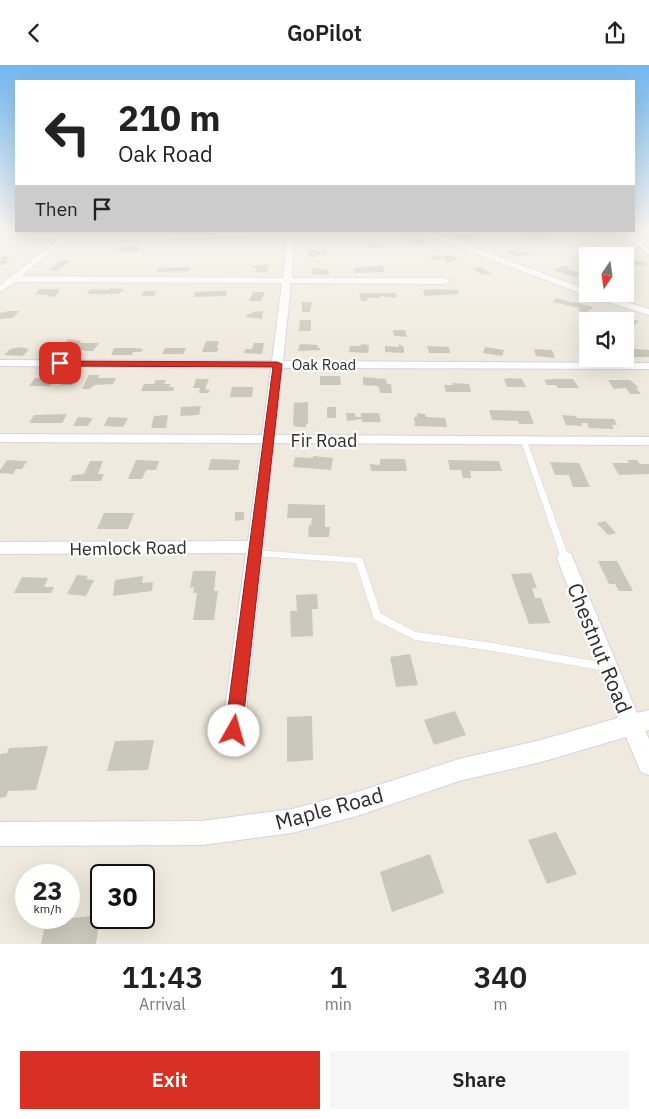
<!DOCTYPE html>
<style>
body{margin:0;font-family:"IBM Plex Sans",sans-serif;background:#f6f6f6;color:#222;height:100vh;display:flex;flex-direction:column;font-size:19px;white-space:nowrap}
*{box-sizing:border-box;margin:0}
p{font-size:16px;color:#767676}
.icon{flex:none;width:28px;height:28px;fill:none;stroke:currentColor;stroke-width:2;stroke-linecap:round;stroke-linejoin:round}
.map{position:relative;height:879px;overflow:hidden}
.side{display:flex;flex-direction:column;background:#fff;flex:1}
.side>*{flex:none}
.hud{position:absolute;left:15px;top:15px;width:620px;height:152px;border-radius:0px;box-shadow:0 5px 20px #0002;background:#fff;color:#222;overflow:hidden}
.needle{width:32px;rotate:193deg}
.controls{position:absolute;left:579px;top:182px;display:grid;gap:10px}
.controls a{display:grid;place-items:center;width:55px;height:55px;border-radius:0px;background:#fff;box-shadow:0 5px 20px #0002;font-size:25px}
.speed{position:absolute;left:15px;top:799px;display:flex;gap:10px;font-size:25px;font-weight:700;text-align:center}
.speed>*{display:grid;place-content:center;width:65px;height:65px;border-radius:50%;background:#fff;box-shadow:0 5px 20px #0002;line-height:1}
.speed small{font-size:12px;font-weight:400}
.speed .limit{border:2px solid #111;border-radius:8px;background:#fff;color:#111}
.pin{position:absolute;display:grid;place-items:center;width:42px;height:42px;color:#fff;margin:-21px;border-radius:10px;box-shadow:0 2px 8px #0006}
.me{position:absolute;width:55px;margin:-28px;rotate:7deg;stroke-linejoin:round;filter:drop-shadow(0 0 4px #0008)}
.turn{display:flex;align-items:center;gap:18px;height:105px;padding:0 20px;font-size:22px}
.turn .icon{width:65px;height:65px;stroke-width:2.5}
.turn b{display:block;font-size:35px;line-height:42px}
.then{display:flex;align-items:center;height:48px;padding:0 20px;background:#0003;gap:10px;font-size:19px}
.eta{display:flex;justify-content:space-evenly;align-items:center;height:85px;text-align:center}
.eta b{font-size:30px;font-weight:600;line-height:35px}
.cta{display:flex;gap:10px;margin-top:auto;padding:10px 20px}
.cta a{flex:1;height:58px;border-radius:0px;background:#d93025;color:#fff;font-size:20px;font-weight:600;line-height:58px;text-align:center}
.cta a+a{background:#f6f6f6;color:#222}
header{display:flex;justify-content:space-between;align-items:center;height:65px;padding:0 20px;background:#fff;font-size:22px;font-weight:600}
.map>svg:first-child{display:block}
.building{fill:#cac8bb}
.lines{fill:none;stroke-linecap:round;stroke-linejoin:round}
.lane-casing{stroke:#d2d3e6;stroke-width:1}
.street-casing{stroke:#d2d3e6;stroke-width:2}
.secondary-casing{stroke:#d2d3e6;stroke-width:2}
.lane{fill:#fff;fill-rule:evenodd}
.street{fill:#fff;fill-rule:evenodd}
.secondary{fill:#fff;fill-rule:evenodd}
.route{fill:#d93025;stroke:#8d1f18}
.labels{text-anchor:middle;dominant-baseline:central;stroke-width:4.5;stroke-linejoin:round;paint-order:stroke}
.far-street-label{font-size:15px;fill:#2c2c2c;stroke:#fff}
.street-label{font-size:18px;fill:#2c2c2c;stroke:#fff}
.near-street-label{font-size:21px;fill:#2c2c2c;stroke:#fff}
</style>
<header><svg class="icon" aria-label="back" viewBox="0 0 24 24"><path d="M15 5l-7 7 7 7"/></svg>GoPilot<svg class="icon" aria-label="share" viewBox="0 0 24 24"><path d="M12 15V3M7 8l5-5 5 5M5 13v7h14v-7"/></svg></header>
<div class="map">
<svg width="649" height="879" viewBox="0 0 649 879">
<rect width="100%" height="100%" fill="#efeadd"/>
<g class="building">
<polygon points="523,169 544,169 548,173 529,174"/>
<polygon points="451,170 473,170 475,174 453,174"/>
<polygon points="404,172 415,173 427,177 417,180 399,174"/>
<polygon points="365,178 378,178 380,182 367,183"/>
<polygon points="119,182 128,181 141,182 137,186 130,187 116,185"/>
<polygon points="307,185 327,186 326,190 315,190 314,192 308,192"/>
<polygon points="512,185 522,188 526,187 532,189 517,191 506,187"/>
<polygon points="436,190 442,192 450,190 459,194 448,198 443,196 448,194 444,193 436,195 429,192"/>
<polygon points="0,192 11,192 5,196 10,196 0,201 0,196 2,194"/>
<polygon points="62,195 71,195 58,206 48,205"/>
<polygon points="627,195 643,197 647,200 629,200 631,204 625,204 625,196 629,196"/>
<polygon points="257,200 269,200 267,207 256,207 257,203 252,203 253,201"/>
<polygon points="382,200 385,207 355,208 353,204"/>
<polygon points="564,200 570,202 568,204 581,209 574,212 553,205"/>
<polygon points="190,202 189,206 157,207 158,203"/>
<polygon points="480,202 493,209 484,210 472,204"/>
<polygon points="312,203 329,205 329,210 311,209"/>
<polygon points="111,223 124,224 119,229 86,229 91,224 109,225"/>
<polygon points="40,224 60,224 55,232 47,231 49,230 35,229"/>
<polygon points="430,224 457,225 459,229 425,231 423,225"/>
<polygon points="144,226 157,226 154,231 141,231"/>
<polygon points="213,226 227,226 226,231 194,232 195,227"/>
<polygon points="253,227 265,227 261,236 249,236"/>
<polygon points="359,228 395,228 397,233 380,231 380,233 367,233 368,236 361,236"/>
<polygon points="557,233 573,238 575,237 593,242 586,248 577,245 580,243 552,237"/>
<polygon points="302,237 312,237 310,247 302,247"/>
<polygon points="8,246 19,246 13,253 0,254 0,248"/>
<polygon points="263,246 262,254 246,252 247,249 251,249 252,247"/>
<polygon points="619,250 639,256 630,264 625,262 625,256 613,255"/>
<polygon points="300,255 311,255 311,266 299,266"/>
<polygon points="393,265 405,265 407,272 394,271"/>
<polygon points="68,274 81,276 80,278 99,278 93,286 84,286 85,285 75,285 77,282 63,282"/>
<polygon points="206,276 219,276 217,283 219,283 218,285 216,287 202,287"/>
<polygon points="254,278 264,278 262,289 244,288 245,284 252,284"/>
<polygon points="300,279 318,280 317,283 320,283 320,285 298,286"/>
<polygon points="361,279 369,280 368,288 349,287 350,281 361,281"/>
<polygon points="399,279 404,282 404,288 385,287 385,281 399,282"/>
<polygon points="427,281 449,282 450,288 429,288"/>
<polygon points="20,282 29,284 23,291 4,290 10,284"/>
<polygon points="485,282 504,285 502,291 483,288"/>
<polygon points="114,283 135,283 143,284 141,287 133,287 132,290 111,290"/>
<polygon points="165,283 186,283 183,289 162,289"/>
<polygon points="626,283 649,285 649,292 625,292 625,285 628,285"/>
<polygon points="534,284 552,285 555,293 536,291"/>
<polygon points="89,310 99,310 98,313 116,313 113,319 95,320 89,324 82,324"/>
<polygon points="320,311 340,311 341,320 320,320"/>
<polygon points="66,312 77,313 72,320 61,320"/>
<polygon points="363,312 386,314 387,319 391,319 392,328 380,328 379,322 377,321 363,320"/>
<polygon points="35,313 48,313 47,315 54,314 50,321 29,321"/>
<polygon points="510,313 522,314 526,322 507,322 504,314"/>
<polygon points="196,314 209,314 205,324 210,325 208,328 199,328 200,323 193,323"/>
<polygon points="552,314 573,314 579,323 558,323 556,320 547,320 544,315"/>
<polygon points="156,315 166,315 164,319 171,319 169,322 174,322 173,326 141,326 144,319 154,319"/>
<polygon points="608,315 630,315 639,323 636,323 641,329 630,329 626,323 614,324"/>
<polygon points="453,318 469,319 471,327 446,327 444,320 453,320"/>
<polygon points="232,322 253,322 252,332 230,332"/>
<polygon points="308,337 308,359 306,359 306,362 295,362 295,360 293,360 294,338"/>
<polygon points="201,341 199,350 180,351 181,342"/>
<rect x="327" y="342" width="9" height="11"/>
<polygon points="489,345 529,346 534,359 519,359 518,356 492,355"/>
<polygon points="346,348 355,348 355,352 361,352 361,348 379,348 381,357 362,357 362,354 347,356"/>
<polygon points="417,348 425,349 426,352 445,353 447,362 415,361 414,352 417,352"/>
<polygon points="67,349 62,358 29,358 34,350"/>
<polygon points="168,350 166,363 151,363 154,351"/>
<polygon points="562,350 576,351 577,353 614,354 617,360 612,360 614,364 589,363 587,358 581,358 582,361 566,360"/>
<polygon points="78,352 93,353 88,361 73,361"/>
<polygon points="108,352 128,353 123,362 104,361"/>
<polygon points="313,391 333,393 331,405 293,402 295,392 313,393"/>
<polygon points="211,394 240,395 238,405 208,405"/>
<polygon points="380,394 405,394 407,406 371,406 370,399 380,400"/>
<polygon points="7,395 27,396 22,404 16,404 13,409 0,408 0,405"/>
<polygon points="136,395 159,396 156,405 146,405 142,414 128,414"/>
<polygon points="448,395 499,396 502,406 470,406 471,413 463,413 461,405 450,405"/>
<polygon points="627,395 637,395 640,399 649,399 649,409 619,410 612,398 629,398"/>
<polygon points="90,396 103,396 98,409 104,409 101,416 70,416 73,410 84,409"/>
<polygon points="550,397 579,398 590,422 573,422 569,410 555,410"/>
<polygon points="288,439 325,440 325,462 330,462 329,472 308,472 309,460 311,460 312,453 287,453"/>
<polygon points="235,447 244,447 244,455 235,456"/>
<polygon points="104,448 134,448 128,464 97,464"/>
<polygon points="605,456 616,468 608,470 597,458"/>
<polygon points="598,496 617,496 633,526 619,526 615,519 609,519"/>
<polygon points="193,506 216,506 214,526 218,526 214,555 193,555 197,528 193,528 194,522 190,523"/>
<polygon points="531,508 537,523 532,523 535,533 541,533 550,558 529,559 511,509"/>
<polygon points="77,510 88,511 86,514 94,515 86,531 67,529"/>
<polygon points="143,511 142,518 153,517 152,526 113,531 115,515"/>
<polygon points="22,512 48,513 44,522 54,522 51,528 14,528"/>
<polygon points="317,529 318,544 312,544 313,571 291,572 290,546 297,546 296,530"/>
<polygon points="410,589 418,620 396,622 390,592"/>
<polygon points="455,646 466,670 434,680 424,655"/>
<polygon points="312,651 313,695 287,697 287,652"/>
<polygon points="154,675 148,705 107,706 115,676"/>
<polygon points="48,681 36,725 8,726 6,732 0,733 0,689 7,688 9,683"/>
<polygon points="556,767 577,809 547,819 528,775"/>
<polygon points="430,789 444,828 392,847 380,807"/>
<polygon points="100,850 96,879 41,879 46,856"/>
</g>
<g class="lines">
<defs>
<g id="lane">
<polygon points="524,374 527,376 569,493 568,495 562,495 561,493 521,376"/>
<polygon points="255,485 362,493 381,549 416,567 493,578 606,598 609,599 611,602 609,605 606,606 493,586 415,575 374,554 356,498 255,491 252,490 251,488 252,486"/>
</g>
<g id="street">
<polygon points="294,166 292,213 445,213 449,216 445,219 291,218 283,296 649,298 649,304 282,303 275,370 649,372 649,380 274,378 244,666 241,674 233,677 225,674 222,666 246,488 0,489 0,477 248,476 261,378 0,377 0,369 262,370 271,303 0,301 0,295 272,296 282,218 15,217 0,227 0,220 65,170 69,172 68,174 21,211 283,213 287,167"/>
<polygon points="417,166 429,166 588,225 588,229 600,229 649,244 649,250 585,230"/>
<polygon points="620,166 629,166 649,184 649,190"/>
<polygon points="565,487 571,488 573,493 637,648 649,645 649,665 645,666 649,674 649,710 641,707 626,672 541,697 459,716 357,751 292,768 202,780 0,781 0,757 202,756 292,744 357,727 459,694 541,675 618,653 557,493 559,488"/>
</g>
<polygon id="secondary" points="218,166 323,166 318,169 153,175 0,174 0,168 153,169"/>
</defs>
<use href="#lane" class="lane-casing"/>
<use href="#street" class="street-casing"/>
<use href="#secondary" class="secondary-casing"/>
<use href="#lane" class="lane"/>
<use href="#street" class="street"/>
<use href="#secondary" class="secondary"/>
</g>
<linearGradient id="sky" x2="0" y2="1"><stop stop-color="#73b7f0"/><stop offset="0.57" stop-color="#f8f6f0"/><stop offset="1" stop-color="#f8f6f0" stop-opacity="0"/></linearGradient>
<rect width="649" height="287" fill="url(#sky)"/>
<polygon class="route" points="57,296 277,297 282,299 242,666 239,672 234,674 228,672 225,666 273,302 60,301 55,298"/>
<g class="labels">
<g class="far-street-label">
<text x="324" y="299">Oak Road</text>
</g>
<g class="street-label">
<text x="324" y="375">Fir Road</text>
<text transform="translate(128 483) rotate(-1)">Hemlock Road</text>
</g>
<g class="near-street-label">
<text transform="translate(600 583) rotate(68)">Chestnut Road</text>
<text transform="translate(329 743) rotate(-15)">Maple Road</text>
</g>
</g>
</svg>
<div class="controls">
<a><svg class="needle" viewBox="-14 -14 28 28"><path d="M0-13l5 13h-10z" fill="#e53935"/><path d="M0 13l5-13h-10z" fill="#767676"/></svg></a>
<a><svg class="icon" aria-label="sound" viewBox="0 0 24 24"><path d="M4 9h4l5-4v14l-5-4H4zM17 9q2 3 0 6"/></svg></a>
</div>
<div class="speed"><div>23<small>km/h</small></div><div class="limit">30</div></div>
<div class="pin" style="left:60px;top:298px;background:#d93025"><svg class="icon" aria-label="arrive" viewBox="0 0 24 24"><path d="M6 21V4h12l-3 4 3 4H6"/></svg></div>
<svg class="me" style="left:234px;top:666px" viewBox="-20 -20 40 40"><circle r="19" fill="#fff"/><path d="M0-13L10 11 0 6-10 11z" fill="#d93025"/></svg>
<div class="hud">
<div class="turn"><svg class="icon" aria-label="left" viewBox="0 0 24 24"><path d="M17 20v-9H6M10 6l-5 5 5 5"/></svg><div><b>210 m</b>Oak Road</div></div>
<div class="then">Then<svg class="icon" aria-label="arrive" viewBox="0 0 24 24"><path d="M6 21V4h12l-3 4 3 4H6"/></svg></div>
</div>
</div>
<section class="side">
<div class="eta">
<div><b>11:43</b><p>Arrival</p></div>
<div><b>1</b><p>min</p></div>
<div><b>340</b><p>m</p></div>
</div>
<div class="cta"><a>Exit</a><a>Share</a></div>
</section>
